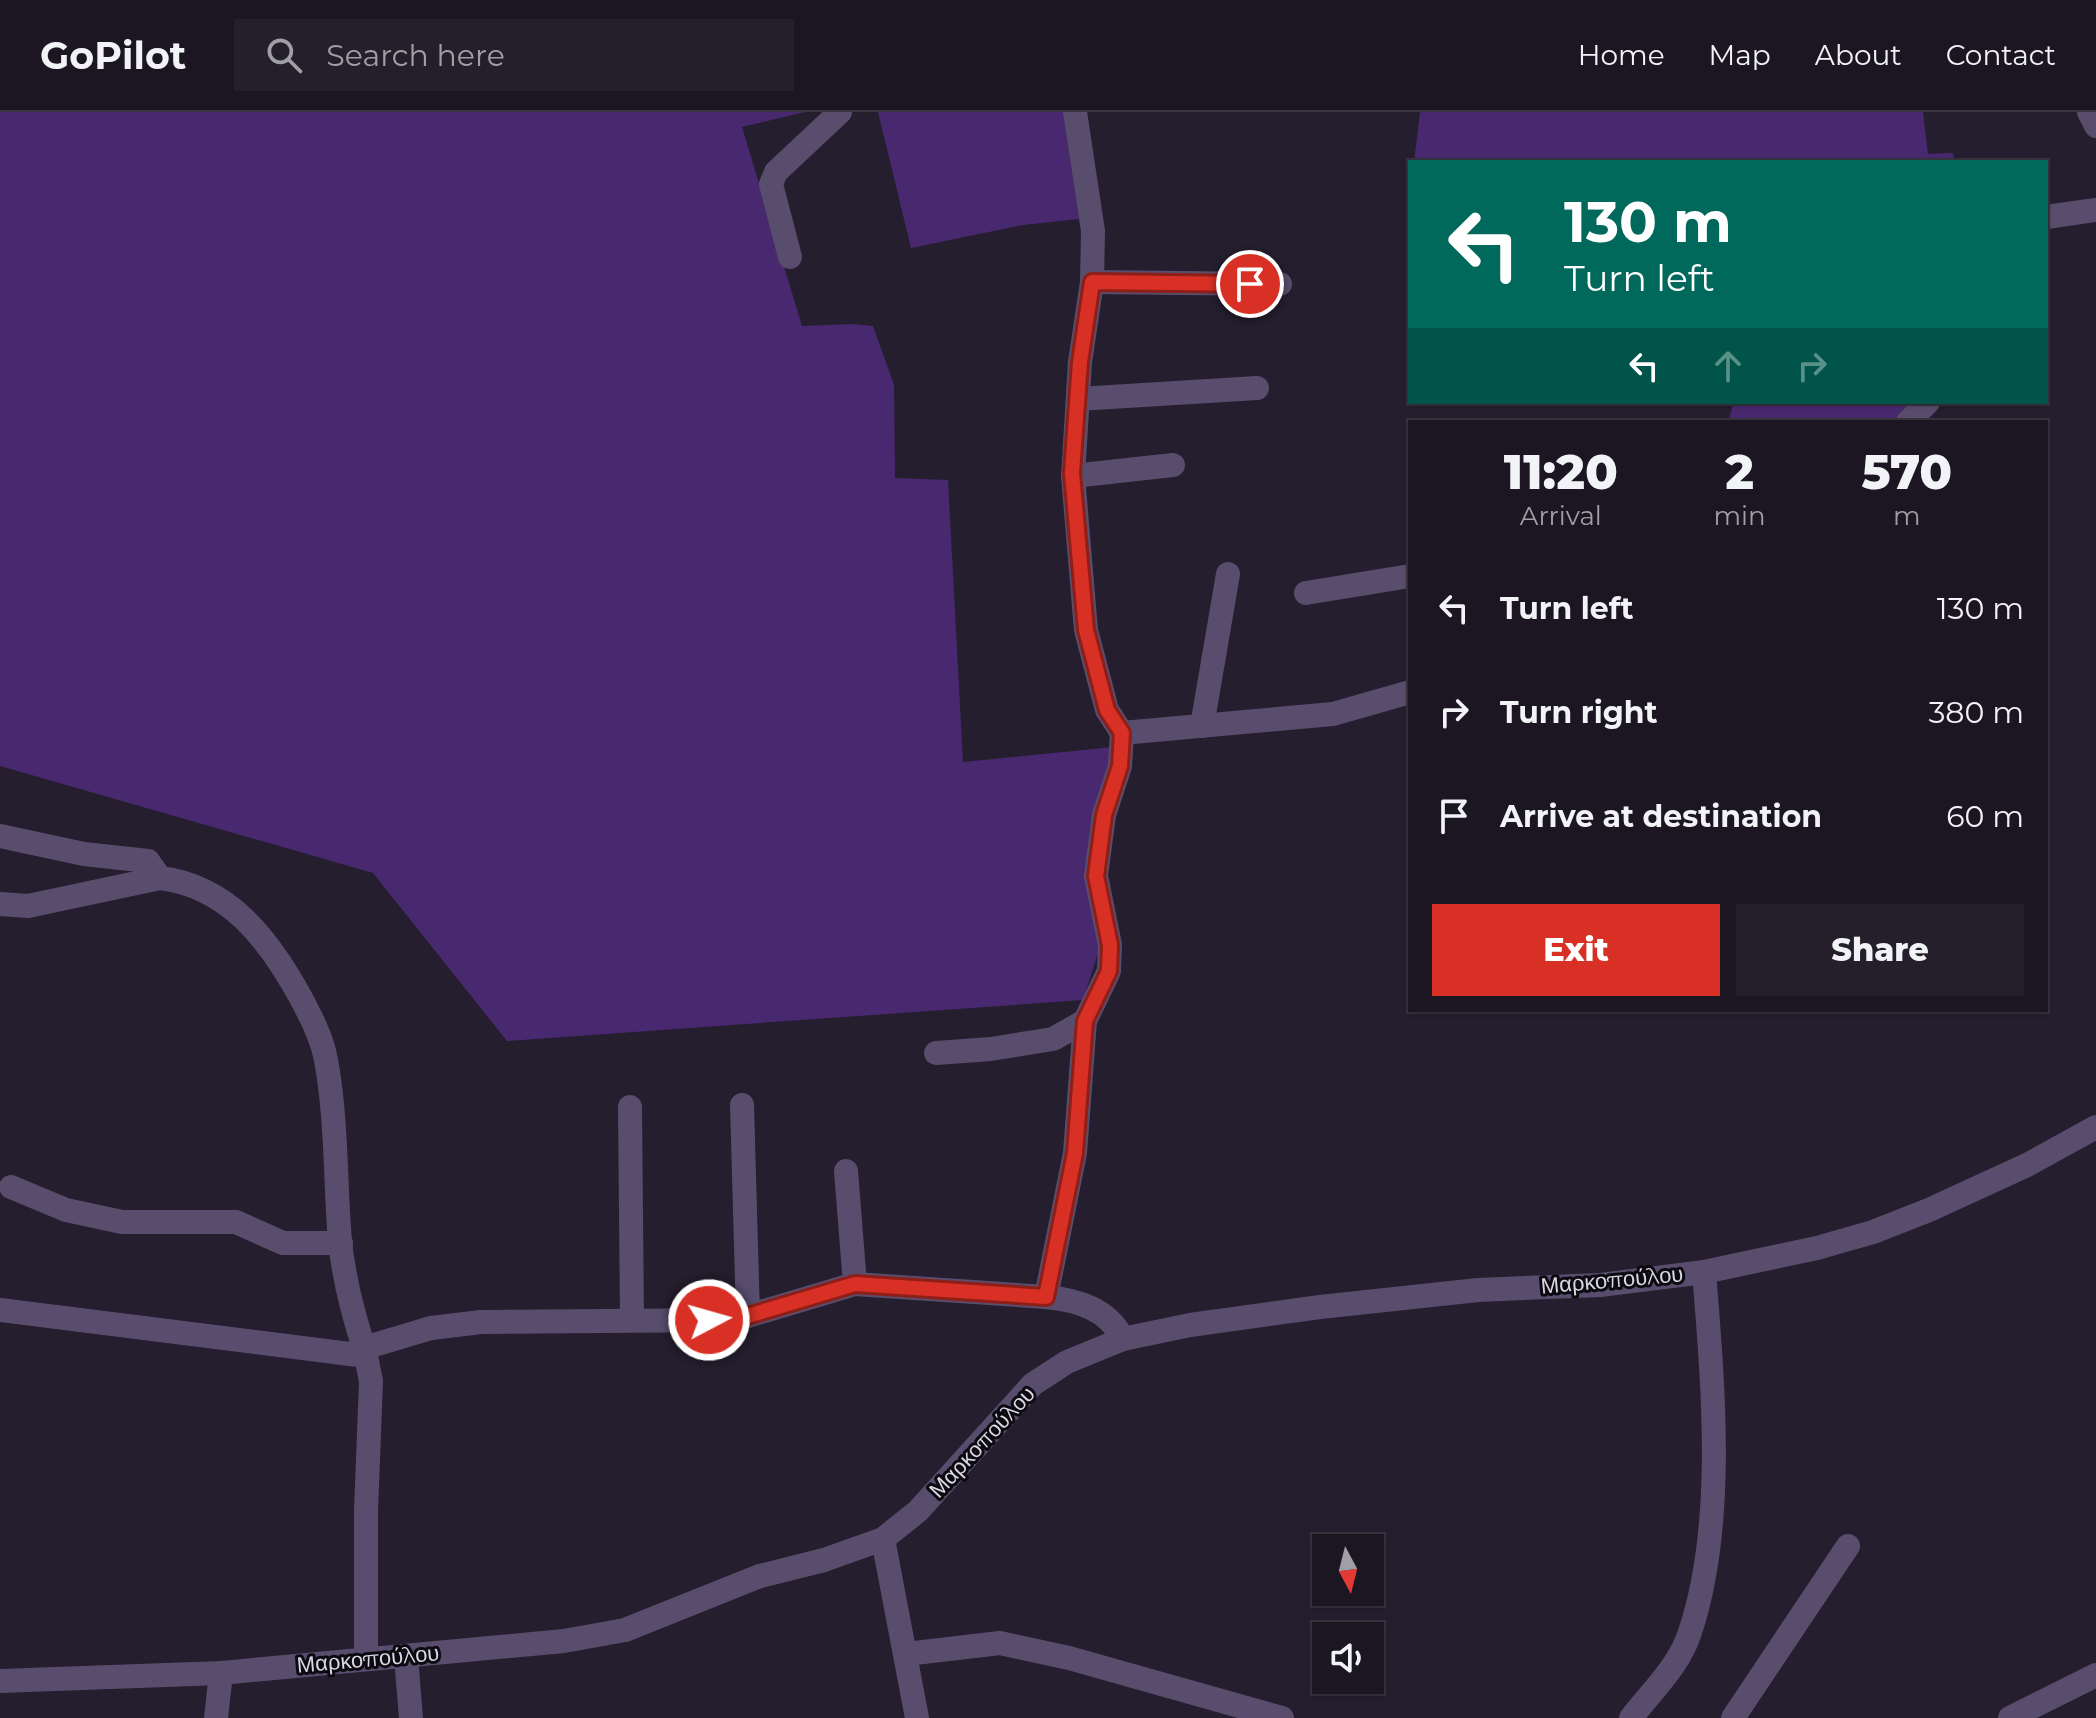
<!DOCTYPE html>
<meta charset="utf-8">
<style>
body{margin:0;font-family:Montserrat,sans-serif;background:#241f2a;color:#f1f3f6;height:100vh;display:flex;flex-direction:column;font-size:30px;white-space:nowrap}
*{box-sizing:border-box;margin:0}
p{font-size:26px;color:#a09fa5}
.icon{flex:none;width:44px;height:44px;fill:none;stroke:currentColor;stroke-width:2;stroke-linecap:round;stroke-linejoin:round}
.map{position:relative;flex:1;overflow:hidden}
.sheet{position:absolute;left:1408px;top:308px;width:640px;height:592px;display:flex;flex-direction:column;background:#1b1622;border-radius:0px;box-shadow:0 2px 6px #0004,0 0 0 2px #393540}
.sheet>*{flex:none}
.banner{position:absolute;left:1408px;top:48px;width:640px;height:244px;border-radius:0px;box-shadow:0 2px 6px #0004,0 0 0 2px #393540;background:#00695c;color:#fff;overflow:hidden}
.needle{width:52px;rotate:173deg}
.tools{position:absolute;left:1312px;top:1422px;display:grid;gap:16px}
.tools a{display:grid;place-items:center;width:72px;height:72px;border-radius:0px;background:#1b1622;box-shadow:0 2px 6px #0004,0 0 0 2px #393540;font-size:40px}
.pin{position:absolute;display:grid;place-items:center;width:68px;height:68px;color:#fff;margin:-34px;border:4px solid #fff;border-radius:50%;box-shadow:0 2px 8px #0007}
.me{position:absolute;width:88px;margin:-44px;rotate:84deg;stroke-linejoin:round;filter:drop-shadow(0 0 6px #0008)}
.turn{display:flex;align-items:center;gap:28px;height:168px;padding:0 24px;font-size:36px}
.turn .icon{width:104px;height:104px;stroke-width:2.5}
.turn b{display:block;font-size:56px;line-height:68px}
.lanes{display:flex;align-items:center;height:76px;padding:0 24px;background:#0003;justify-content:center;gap:40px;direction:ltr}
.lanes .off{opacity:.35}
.eta{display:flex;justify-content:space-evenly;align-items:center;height:136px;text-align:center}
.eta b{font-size:48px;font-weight:800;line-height:56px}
.button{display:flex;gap:16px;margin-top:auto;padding:16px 24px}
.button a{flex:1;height:92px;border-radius:0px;background:#d93025;color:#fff;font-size:32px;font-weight:800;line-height:92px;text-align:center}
.button a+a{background:#241f2a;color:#f1f3f6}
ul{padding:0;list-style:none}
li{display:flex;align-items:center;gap:24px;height:104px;padding:0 24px}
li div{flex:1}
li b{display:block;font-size:30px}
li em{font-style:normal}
header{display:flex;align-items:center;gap:48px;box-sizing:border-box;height:112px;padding:0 40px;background:#1b1622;border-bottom:2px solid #393540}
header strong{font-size:38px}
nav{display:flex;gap:44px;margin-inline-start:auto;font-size:28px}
.search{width:560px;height:72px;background:#241f2a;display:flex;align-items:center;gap:20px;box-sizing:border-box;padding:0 28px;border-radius:0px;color:#a09fa5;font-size:30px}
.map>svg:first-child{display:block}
.green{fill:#48296f}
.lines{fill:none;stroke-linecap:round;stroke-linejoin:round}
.minor{stroke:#594d6d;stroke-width:24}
.route-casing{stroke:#8d1f18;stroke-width:20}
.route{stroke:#d93025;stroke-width:14}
.labels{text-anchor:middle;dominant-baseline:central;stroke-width:6;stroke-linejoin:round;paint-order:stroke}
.street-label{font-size:22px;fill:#dad7e2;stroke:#0c0a11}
</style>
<header>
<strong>GoPilot</strong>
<div class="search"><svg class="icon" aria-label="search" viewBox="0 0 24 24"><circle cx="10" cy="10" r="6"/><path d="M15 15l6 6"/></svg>Search here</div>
<nav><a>Home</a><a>Map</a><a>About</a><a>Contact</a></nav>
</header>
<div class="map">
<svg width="2096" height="1606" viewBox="0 0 2096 1606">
<rect width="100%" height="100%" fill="#241e2e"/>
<g class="green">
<polygon points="0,0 805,0 742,15 802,214 851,212 873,214 894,273 895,366 948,368 963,650 1113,635 1101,832 1083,888 507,929 373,761 0,654"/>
<polygon points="878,0 1063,0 1079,107 1023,113 911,136"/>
<polygon points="1420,0 1923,0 1928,42 1953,41 1955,50 1414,50"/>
<polygon points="1734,290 1920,290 1902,310 1728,310"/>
</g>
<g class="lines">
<g class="minor">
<polyline points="1075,0 1093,119 1092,170 1080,250 1073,364 1086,518 1107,598 1122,621 1333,602 1410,580"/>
<polyline points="2089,0 2096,14"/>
<polyline points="2046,105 2096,98"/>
<polyline points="790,145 771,72 776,60 840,0"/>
<polyline points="1092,170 1280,172"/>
<polyline points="1078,287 1257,276"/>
<polyline points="1908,310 1928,290"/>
<polyline points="1073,364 1173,353"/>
<polyline points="1306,481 1410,464"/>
<polyline points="1202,614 1228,462"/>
<path d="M1122,621L1120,654L1104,703L1096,764L1110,833L1109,859L1085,909L1075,1041L1046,1185C1078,1188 1108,1197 1123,1227"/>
<polyline points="0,724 84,742 148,749 160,766"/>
<path d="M0,792L28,794L160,766C229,774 270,829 301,886C311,905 322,926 326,948C337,1008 335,1069 340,1130C344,1166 353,1202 364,1236"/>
<polyline points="936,941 991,937 1053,927 1085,909"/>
<polyline points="742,993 748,1204"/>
<polyline points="630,995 632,1208"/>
<polyline points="846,1059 855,1172"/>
<polyline points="11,1075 66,1098 122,1110 236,1110 283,1131 341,1131"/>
<polyline points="0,1198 366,1244 371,1269 366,1399 366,1547"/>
<polyline points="366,1244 364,1236 431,1216 481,1210 734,1208 855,1172 1046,1185"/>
<polyline points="883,1427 917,1606"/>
<polyline points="906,1542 1000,1531 1069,1546 1282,1606"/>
<polyline points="406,1545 411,1606"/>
<polyline points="0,1569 221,1561 564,1529 625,1518 760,1464 824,1448 883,1427 918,1399 1033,1272 1067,1250 1123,1227 1190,1213 1320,1195 1478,1178 1600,1173 1704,1160 1817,1136 1873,1120 1929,1098 2027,1053 2096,1015"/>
<polyline points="216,1606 221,1561"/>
<path d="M1631,1606C1651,1580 1680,1553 1690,1520C1726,1412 1713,1272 1704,1160"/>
<polyline points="1733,1606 1848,1434"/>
<polyline points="2010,1606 2096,1563"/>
</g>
</g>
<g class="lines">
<defs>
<polyline id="route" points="709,1208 734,1208 855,1172 1046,1185 1075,1041 1085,909 1109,859 1110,833 1096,764 1104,703 1120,654 1122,621 1107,598 1086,518 1072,361 1080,250 1092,170 1250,172"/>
</defs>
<use href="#route" class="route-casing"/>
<use href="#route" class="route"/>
</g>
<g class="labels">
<g class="street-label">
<text transform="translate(1612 1168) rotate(-5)">Μαρκοπούλου</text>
<text transform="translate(982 1330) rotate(-47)">Μαρκοπούλου</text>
<text transform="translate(368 1547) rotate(-5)">Μαρκοπούλου</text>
</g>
</g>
</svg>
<div class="tools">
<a><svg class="needle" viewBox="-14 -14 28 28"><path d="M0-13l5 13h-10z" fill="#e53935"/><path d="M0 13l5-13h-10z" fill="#a09fa5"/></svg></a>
<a><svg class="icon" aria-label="sound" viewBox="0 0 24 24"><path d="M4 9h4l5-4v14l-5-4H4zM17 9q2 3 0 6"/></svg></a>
</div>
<div class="pin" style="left:1250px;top:172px;background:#d93025"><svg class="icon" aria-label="arrive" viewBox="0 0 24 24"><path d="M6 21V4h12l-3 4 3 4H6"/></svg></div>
<svg class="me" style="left:709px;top:1208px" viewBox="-20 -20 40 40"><circle r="17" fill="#d93025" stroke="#fff" stroke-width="3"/><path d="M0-11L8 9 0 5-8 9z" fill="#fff"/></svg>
<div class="banner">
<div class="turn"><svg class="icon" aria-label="left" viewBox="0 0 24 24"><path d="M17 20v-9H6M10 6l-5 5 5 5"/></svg><div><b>130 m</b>Turn left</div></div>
<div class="lanes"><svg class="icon" aria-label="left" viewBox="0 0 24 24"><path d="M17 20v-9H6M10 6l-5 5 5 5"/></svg><svg class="icon off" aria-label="ahead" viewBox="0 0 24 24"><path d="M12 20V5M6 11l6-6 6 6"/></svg><svg class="icon off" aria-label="right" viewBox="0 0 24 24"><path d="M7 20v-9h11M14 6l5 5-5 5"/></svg></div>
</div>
<section class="sheet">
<div class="eta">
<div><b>11:20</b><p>Arrival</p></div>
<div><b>2</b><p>min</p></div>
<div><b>570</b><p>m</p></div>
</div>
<ul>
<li><svg class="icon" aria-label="left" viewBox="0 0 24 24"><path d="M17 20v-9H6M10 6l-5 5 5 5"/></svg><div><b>Turn left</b></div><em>130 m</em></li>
<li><svg class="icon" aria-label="right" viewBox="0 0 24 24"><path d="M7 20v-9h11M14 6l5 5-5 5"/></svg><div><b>Turn right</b></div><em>380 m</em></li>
<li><svg class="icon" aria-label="arrive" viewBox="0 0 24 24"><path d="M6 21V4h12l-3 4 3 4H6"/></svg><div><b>Arrive at destination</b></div><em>60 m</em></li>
</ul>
<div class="button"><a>Exit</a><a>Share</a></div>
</section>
</div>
